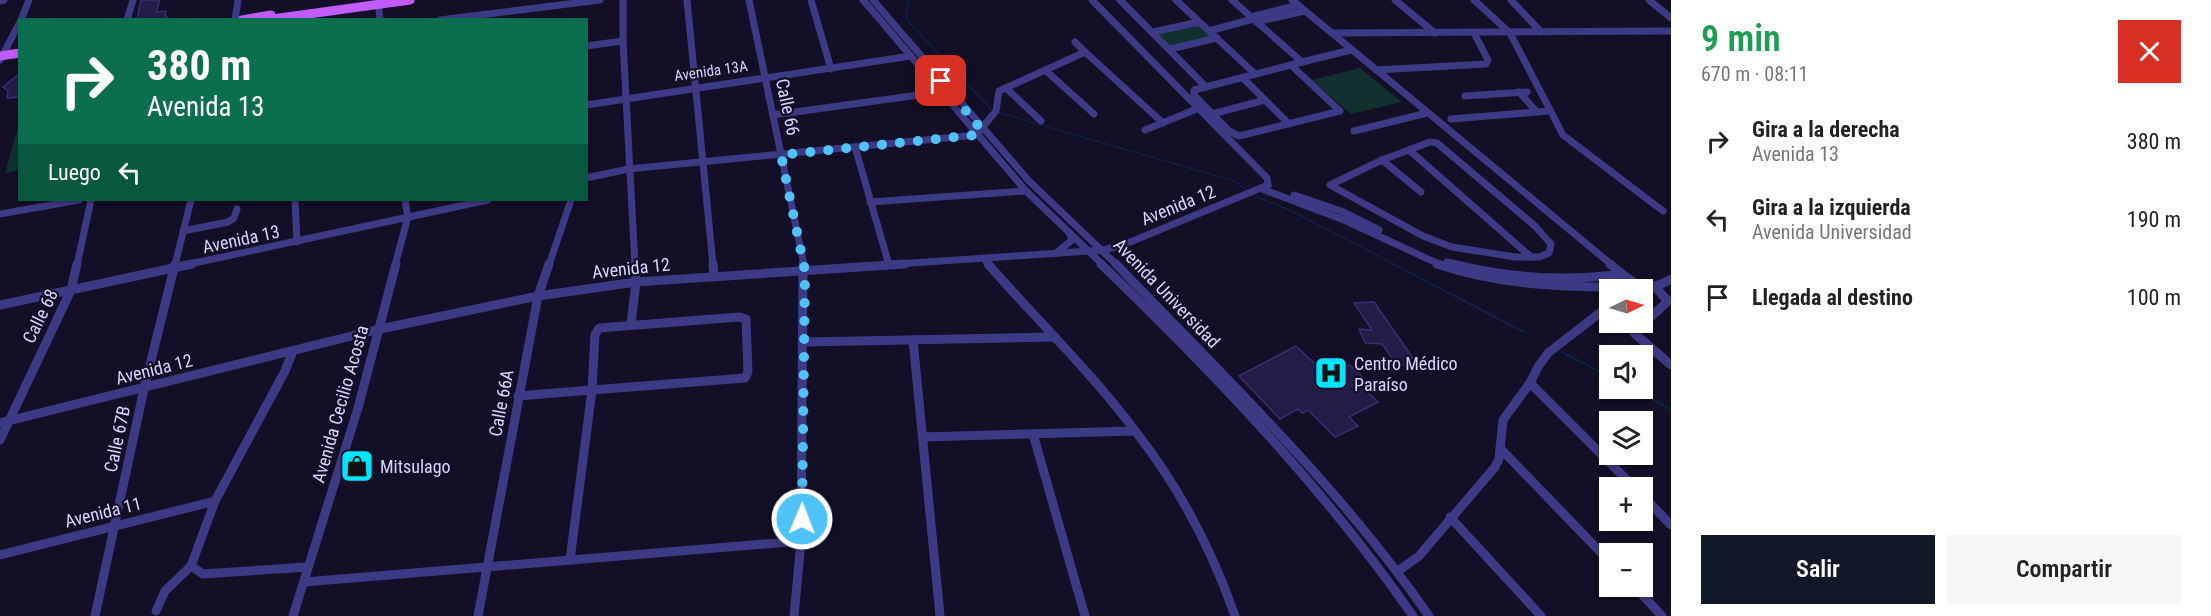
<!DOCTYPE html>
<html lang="es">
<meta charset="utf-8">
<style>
body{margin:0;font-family:"Roboto Condensed",sans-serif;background:#f6f6f6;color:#222;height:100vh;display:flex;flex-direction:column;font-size:22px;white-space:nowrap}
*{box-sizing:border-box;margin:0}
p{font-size:20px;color:#767676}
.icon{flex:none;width:33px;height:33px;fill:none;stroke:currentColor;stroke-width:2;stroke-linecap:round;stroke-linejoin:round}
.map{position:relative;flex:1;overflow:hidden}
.panel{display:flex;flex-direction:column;background:#fff;width:540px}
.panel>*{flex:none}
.top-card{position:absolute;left:18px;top:18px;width:570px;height:183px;border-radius:0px;box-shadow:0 2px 4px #0004;background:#0b6e4f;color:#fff;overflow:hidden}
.needle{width:39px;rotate:85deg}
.buttons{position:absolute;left:1599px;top:279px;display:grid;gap:12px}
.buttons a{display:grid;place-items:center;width:54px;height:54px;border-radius:0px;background:#fff;box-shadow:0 2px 4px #0004;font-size:30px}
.pin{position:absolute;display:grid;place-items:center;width:51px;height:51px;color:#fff;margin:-26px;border-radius:12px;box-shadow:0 3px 9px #0006}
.me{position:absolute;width:66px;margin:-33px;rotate:1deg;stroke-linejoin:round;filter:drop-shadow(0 0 4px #0008)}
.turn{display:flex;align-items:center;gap:21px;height:126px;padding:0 30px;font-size:27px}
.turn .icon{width:78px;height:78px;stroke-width:2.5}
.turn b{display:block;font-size:42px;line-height:51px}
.then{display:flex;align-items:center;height:57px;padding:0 30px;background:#0003;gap:12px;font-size:22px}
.round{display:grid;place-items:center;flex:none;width:63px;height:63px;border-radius:0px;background:#f6f6f6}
.overview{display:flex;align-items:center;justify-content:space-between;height:102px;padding:0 30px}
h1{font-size:36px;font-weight:600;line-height:45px;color:#1e9e55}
.cta{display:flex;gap:12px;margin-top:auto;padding:12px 30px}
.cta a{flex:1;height:69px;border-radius:0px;background:#111827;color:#fff;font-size:24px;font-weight:600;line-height:69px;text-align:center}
.cta a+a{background:#f6f6f6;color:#222}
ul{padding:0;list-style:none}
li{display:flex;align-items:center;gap:18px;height:78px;padding:0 30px}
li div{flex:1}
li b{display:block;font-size:22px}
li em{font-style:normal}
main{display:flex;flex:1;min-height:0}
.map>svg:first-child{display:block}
.green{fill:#12302f}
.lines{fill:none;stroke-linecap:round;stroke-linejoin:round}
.stream-far1{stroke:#0c2248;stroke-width:1.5}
.stream{stroke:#0c2248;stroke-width:2}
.building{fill:#241b47;stroke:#3b2d73;stroke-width:1.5}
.minor-far1{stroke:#3d3a85;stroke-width:7}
.minor{stroke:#3d3a85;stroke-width:9}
.major{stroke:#c25bff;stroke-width:9}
.route{stroke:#4fc3f7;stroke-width:10;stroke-dasharray:0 18}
.labels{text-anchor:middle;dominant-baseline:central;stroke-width:4.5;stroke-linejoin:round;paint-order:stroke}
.far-street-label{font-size:15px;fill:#d9d4ff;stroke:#130f26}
.street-label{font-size:18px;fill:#d9d4ff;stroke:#130f26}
.poi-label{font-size:18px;fill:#d9d4ff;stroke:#130f26;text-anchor:start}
</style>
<main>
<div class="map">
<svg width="1671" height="616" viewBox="0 0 1671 616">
<rect width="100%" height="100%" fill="#130f26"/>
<g class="green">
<polygon points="1198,24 1212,37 1171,47 1157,33"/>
<polygon points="1360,68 1402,102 1351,114 1312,80"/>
<polygon points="19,123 19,170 5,173"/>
</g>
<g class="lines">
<g class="stream-far1">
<polyline points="909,0 906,19 993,111 1234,181 1247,190"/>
<polyline points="1257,197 1292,211 1396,265"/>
</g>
<g class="stream">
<polyline points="1393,264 1524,332"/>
<polyline points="1562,352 1610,377"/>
<polyline points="1631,388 1671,409"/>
</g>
</g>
<g class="building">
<polygon points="141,0 160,0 156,12 166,11 165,15 170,20 137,20"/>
<polygon points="20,73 20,97 7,98 8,91 3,87"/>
<polygon points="1374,302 1417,364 1398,366 1382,344 1365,343 1359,329 1372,330 1354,303"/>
<polygon points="1296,346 1326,374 1350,365 1371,385 1363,388 1378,402 1349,417 1358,426 1335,437 1308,410 1302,413 1298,409 1280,419 1239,376"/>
</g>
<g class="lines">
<g class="minor-far1">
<polyline points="378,0 380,20"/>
<polyline points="687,0 713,265"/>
<polyline points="749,0 804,265"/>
<polyline points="811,0 831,69"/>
<polyline points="863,0 1026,191 1103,265"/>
<polyline points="873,0 1029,181 1117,265"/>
<polyline points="1092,0 1267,178 1268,185"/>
<polyline points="1120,0 1206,87"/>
<polyline points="1176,0 1255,74"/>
<polyline points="1232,0 1302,62 1194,90 1194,95 1229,131 1239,136 1340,111 1292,66"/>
<polyline points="1292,0 1612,265"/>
<polyline points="1395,0 1435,33"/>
<polyline points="1474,0 1510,33 1563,135 1663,211"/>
<polyline points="1511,0 1541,32"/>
<polyline points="1649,0 1671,18"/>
<polyline points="0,1 4,0"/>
<polyline points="1251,17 1298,5"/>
<polyline points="21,20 29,0"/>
<polyline points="127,20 133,0"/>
<polyline points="235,20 238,0"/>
<polyline points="440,20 600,0"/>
<polyline points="1256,22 1305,11"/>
<polyline points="1209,31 1253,19"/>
<polyline points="1153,32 1199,22"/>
<polyline points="1332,33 1671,31"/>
<polyline points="623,41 635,265"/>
<polyline points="1075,42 1085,52"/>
<polyline points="586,46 623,41 623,0"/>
<polyline points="1170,49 1217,38"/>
<polyline points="0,60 20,22"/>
<polyline points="1302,62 1351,50"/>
<polyline points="1045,70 1094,114"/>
<polyline points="1376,70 1486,64 1488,60 1474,33"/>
<polyline points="1243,78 1289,124"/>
<polyline points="1006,88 1041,121"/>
<polyline points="1519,92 1537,112"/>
<polyline points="1465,96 1527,92"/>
<polyline points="586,105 911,56"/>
<polyline points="1212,114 1265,100"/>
<polyline points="773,115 941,92"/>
<polyline points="1451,119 1549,111"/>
<polyline points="1145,130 1199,108"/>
<polyline points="1354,131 1427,113"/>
<polygon points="1430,142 1437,143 1535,226 1551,244 1549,253 1539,257 1515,257 1452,247 1423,236 1330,185 1382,160"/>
<polyline points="855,147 889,265"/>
<polyline points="1409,150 1531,257"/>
<polyline points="1382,160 1421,192"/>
<polyline points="586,178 628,169 976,135 996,111 999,91 1085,52 1163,123"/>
<polyline points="1262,189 1344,220 1441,265"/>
<polyline points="1294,195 1341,211 1379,230"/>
<polyline points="295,200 297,242"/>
<polyline points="870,202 1026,191"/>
<polyline points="0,214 79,200"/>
<polyline points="183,231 228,222 234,218 237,209"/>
<polyline points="1056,253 1072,240 1069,232"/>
<polyline points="985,260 989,265"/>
<polyline points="1447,262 1459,265"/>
<polyline points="77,265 91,200"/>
<polyline points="175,265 191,200"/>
<polyline points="185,265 488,200"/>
<polyline points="395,265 408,217 405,200"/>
<polyline points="549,265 571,200"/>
<polyline points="883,265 1103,250 1123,245 1268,185"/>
</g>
<g class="minor">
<polyline points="713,264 714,277"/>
<path d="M988,264C1037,320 1091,372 1136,432C1179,487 1212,550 1235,616"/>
<path d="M1101,264C1213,372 1324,488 1413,616"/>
<path d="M1116,264C1224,377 1340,487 1429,616"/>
<path d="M1437,264C1502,286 1571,288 1639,287"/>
<path d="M1453,264C1509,278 1565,282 1622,274"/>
<path d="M1610,264C1632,282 1643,296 1671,279"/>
<polyline points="1656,288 1668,301 1634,333 1671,365"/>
<polyline points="0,305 192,264"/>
<polygon points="739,317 746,319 748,372 745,378 592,390 595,335 599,328"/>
<polyline points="631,324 636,282 635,264"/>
<polyline points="913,340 940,616"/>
<polyline points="805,342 1055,337"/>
<polyline points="293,351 285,371 215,501 191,566 203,574 307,567"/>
<polyline points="1530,383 1635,488"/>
<polyline points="518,396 592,390"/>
<polyline points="0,423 380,329 538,296 636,282 905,264"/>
<polyline points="1033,434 1085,616"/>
<polyline points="923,437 1135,431"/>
<polyline points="0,440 71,290 77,264"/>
<polyline points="1500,448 1610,562"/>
<polyline points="1642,495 1671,525"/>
<polyline points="1450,517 1541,616"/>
<polyline points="0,555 215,501"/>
<polyline points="570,560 592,390"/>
<polyline points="1398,571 1419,556 1495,467 1499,459 1503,420 1530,383 1538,367 1548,353 1610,305"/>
<polyline points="304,582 801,541"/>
<polyline points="1634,586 1662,616"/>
<polyline points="156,611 165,591 191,566"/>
<polyline points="95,616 144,389 175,264"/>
<polyline points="293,616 358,408 396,264"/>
<polyline points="478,616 538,296 549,264"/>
<polyline points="794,616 801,541 803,264"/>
</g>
<g class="major">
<polyline points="242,20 271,15"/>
<polyline points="265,20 410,0"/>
<polyline points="0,56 20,53"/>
</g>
</g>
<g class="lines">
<polyline class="route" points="802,519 805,271 781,155 976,135 981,129 941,81"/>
</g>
<defs>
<symbol id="hospital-square" viewBox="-11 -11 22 22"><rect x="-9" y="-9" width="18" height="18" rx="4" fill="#00e5ff" stroke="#130f26"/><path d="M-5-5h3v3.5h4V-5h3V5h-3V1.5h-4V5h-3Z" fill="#111"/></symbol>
<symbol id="shop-square" viewBox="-11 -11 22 22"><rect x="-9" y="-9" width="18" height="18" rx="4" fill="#00e5ff" stroke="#130f26"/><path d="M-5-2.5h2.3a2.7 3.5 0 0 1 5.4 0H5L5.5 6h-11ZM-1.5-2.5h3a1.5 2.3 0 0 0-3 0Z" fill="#111"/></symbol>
</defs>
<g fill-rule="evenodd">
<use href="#hospital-square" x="1312" y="354" width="38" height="38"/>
<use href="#shop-square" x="338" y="447" width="38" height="38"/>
</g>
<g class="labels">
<g class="far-street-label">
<text transform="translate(711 71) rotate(-8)">Avenida 13A</text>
</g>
<g class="street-label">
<text transform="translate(788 107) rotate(78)">Calle 66</text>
<text transform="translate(1178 205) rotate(-22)">Avenida 12</text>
<text transform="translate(241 239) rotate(-12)">Avenida 13</text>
<text transform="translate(631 268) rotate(-6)">Avenida 12</text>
<text transform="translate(1167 293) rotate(46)">Avenida Universidad</text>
<text transform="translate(40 316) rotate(-64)">Calle 68</text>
<text transform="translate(154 369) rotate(-14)">Avenida 12</text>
<text transform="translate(501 403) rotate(-79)">Calle 66A</text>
<text transform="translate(340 404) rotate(-74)">Avenida Cecilio Acosta</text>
<text transform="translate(117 439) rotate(-78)">Calle 67B</text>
<text transform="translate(103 512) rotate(-14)">Avenida 11</text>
</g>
<g class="poi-label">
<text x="1354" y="363">Centro Médico<tspan x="1354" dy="21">Paraíso</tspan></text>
<text x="380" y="466">Mitsulago</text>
</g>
</g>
</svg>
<div class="buttons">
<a><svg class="needle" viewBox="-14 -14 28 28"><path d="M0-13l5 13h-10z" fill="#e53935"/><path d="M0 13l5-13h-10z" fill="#767676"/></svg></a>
<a><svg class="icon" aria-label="sound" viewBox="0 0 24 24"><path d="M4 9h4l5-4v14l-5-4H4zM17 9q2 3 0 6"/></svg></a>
<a><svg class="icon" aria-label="layers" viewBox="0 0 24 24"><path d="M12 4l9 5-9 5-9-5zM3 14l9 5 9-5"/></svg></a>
<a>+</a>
<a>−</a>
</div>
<div class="pin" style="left:941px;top:81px;background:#d93025"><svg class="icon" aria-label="arrive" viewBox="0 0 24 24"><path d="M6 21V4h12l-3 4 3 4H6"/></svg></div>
<svg class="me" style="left:802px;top:519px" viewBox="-20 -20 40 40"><circle r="17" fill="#4fc3f7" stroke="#fff" stroke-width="3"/><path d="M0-11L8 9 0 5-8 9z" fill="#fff"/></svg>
<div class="top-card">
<div class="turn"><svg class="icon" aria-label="right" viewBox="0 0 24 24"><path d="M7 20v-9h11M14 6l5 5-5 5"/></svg><div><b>380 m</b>Avenida 13</div></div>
<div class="then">Luego<svg class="icon" aria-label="left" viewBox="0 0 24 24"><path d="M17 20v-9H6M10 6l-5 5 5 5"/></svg></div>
</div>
</div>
<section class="panel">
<div class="overview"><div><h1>9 min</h1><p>670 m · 08:11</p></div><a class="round" style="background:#d93025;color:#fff"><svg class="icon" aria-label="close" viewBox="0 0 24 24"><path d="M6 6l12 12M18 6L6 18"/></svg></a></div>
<ul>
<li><svg class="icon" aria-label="right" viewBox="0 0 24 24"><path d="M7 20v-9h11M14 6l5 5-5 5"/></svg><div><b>Gira a la derecha</b><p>Avenida 13</p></div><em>380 m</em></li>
<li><svg class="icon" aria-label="left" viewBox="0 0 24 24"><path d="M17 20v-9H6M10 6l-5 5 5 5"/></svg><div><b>Gira a la izquierda</b><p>Avenida Universidad</p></div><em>190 m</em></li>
<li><svg class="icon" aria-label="arrive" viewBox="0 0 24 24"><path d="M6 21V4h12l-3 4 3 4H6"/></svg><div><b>Llegada al destino</b></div><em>100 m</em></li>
</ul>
<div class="cta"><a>Salir</a><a>Compartir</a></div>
</section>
</main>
